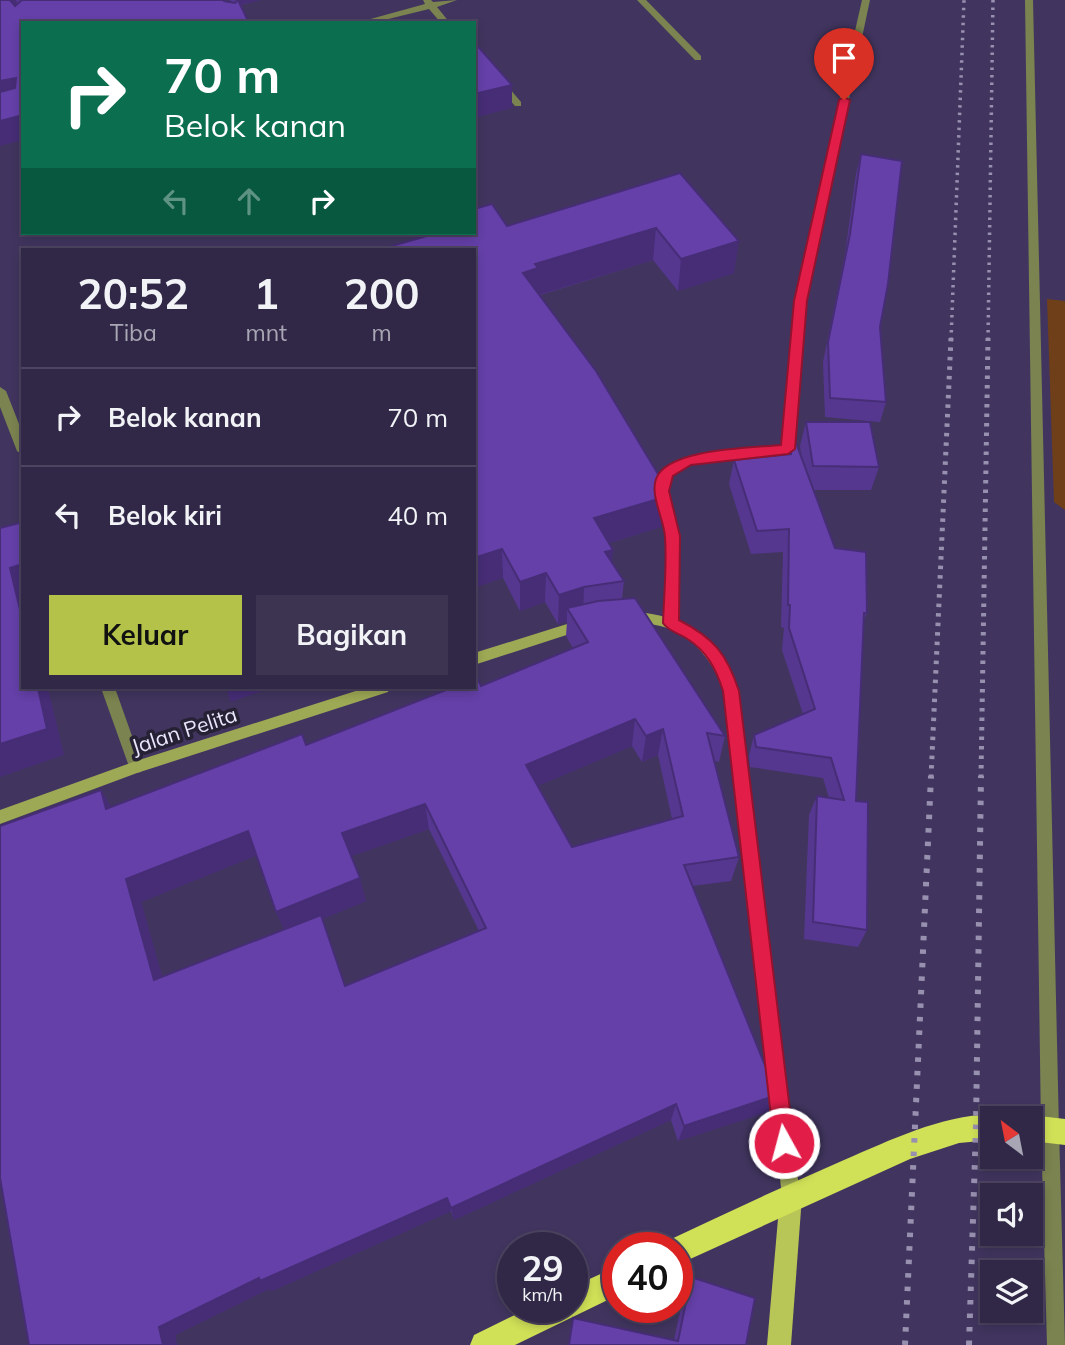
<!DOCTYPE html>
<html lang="id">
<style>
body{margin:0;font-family:Mulish,sans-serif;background:#3d3452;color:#f1f3f6;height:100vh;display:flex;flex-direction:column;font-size:26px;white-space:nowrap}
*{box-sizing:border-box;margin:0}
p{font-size:23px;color:#a8a6b4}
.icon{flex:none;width:38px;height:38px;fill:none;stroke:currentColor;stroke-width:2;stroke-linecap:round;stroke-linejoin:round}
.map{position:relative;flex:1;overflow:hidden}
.panel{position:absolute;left:21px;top:248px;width:455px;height:441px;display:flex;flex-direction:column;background:#312847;border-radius:0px;box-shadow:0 4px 10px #0003,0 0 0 2px #4c4460}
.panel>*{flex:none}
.banner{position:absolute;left:21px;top:21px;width:455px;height:214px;border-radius:0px;box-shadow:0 4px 10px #0003,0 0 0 2px #4c4460;background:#0b6e4f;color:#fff;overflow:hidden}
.needle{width:46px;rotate:328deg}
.fabs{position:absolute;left:980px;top:1106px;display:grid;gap:14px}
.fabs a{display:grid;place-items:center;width:63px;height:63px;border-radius:0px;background:#312847;box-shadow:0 4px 10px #0003,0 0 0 2px #4c4460;font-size:35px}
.speed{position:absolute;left:497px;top:1232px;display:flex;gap:14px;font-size:35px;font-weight:700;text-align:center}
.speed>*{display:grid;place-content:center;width:91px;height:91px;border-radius:50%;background:#312847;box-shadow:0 4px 10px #0003,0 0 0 2px #4c4460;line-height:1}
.speed small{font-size:18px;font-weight:400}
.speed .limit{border:10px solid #d22;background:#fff;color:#111}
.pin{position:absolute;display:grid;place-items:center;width:60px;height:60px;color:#fff;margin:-72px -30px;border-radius:50% 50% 50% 0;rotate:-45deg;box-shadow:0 0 7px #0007}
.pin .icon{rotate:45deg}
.me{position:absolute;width:77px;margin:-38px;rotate:353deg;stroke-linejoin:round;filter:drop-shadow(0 0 5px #0008)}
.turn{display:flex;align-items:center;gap:24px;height:147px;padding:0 28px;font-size:32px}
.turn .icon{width:91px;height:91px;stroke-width:2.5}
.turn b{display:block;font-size:49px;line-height:60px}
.lanes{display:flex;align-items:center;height:66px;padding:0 28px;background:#0003;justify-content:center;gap:35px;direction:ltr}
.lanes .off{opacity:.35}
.eta{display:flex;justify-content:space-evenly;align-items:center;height:119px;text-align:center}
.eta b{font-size:42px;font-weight:700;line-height:49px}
.button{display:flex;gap:14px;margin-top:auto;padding:14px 28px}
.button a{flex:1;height:80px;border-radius:0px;background:#b4c24a;color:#111;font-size:28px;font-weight:700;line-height:80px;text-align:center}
.button a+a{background:#3d3452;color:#f1f3f6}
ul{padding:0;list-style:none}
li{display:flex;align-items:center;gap:21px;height:98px;padding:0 28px;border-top:2px solid #4c4460}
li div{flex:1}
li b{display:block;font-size:26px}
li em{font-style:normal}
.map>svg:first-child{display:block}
.green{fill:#6f3f19}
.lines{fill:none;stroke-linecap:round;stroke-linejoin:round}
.lane{fill:#7b8350;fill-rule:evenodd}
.street{fill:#7b8350;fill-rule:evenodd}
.secondary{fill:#9ea955;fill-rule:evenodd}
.primary{fill:#b8c657;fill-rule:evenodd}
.highway{fill:#d0e057;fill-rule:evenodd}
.rail-far2{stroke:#9890af;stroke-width:3.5;stroke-dasharray:2.5 5;stroke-linecap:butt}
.rail-far1{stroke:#9890af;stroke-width:5;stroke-dasharray:3.5 6;stroke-linecap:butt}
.rail{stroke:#9890af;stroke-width:6;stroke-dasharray:4.5 9;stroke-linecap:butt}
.wall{fill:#563790;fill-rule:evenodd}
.shaded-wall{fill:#462d76}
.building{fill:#6440a8;stroke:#462d76;stroke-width:2;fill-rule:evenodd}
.route{fill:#e11d48;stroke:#92132f;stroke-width:2}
.labels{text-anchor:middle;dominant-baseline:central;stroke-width:7;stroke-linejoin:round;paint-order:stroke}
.street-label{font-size:21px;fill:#eae6fb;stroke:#262134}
</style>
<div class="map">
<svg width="1065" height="1345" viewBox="0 0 1065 1345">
<rect width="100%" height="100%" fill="#41355f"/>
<polygon class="green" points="1047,299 1065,301 1065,510 1054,502"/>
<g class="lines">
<polygon class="lane" points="1050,1120 1056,1123 1059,1129 1065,1345 1047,1345 1041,1129 1044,1123"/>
<g class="street">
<polygon points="423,0 431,0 433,2 457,0 437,7 450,23 441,23 429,9 372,23 356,23 425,4"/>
<polygon points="637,0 646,0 701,56 701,60 695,60"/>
<path d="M862,0H870L806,301L794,449L788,453L689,464L678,470L669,480L668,491L678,536V623L676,627H666L664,623C665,595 668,565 666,537C664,519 650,496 657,479C669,447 753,448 782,445L794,301Z"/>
<polygon points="1025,0 1033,0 1059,1129 1056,1135 1050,1138 1044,1135 1041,1129"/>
<polygon points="498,82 504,82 521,102 521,106 515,106 498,86"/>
<polygon points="0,387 6,391 23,434 23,455 17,451 0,407"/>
<polygon points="101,688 115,688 143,767 141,772 136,773 131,772"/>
</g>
<g class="secondary">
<path d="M630,611C688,616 716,637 738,691L800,1196L797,1202L791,1205L785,1202L782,1196L724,691C713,662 695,637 664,627C651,623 638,624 625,620L623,616L625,612Z"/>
<polygon points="583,619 588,620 590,624 588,628 474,665 474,653"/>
<polygon points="365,688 390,688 388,692 137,773 0,824 0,810 136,761"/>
</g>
<polygon class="primary" points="791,1185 799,1188 802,1196 791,1345 767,1345 780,1196 783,1188"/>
<g class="highway">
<path d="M992,1114L1001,1118H992V1140L959,1143L910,1159L677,1265V1248H665L667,1241C726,1213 784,1186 844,1160C891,1140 939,1116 992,1114Z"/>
<polygon points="1031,1115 1065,1119 1065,1145 1031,1141 1031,1118 1023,1118"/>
<polygon points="618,1266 618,1295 515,1345 470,1345 474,1335 531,1307 572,1307 572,1287"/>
</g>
<g class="rail-far2">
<polyline points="951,340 964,0"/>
<polyline points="988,340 993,0"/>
</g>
<g class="rail-far1">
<polyline points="931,778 951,338"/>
<polyline points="981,778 988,338"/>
</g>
<g class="rail">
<polyline points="905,1345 931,776"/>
<polyline points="969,1345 976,1126 981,776"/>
</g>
</g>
<g class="wall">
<polygon points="0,0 223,0 224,1 231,2 230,0 260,0 240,5 0,146"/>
<polygon points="861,154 880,327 886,402 880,422 825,417 823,362 845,254 856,174"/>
<path d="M680,173L734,273L678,291L653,260L540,295L661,527L609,543L612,563L624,581L622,599L725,736L719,762L715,761L739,857L731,881L692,886L777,1095L767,1112L678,1141L671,1120L454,1220L451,1211L272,1291L269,1289L175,1335L177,1345H29L101,790L111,807L306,745L481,686L573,648L566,636L567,621L558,624L545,602L520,611L503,578L474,250L421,238L420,233H474L507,226ZM632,746L642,762L658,755L672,819L572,847L537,786ZM429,829L479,931L345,986L322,919L366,901L351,856ZM257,855L284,929L162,977L141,902Z"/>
<polygon points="806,422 879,467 871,490 813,490 835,548 867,613 863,622 856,801 867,930 858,947 804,939 809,815 817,796 829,798 823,778 750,767 749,756 754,735 803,714 782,650 784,628 781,627 783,552 751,554 729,484 734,460 788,454 792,440 802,460 800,446"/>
<polygon points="691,1277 746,1345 674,1340 686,1284"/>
</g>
<g class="shaded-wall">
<polygon points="7,0 16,0 20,12"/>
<polygon points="238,0 260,0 239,5"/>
<polygon points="16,78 23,96 0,106 0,81"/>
<polygon points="512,85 512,108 474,118 474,94"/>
<polygon points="23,115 23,140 0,146 0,121"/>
<polygon points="656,228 653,260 538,295 523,273 535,264"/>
<polygon points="739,241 734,273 678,291 681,259"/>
<polygon points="665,497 661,527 592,548 594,518"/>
<polygon points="502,549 503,578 474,588 474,558"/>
<polygon points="613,550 611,579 605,552"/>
<polygon points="23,564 23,622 10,568"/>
<polygon points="546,573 545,602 520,611 520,582"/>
<polygon points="584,587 583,616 567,608 567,621 558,624 559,595"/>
<polygon points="38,688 48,688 64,755 0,777 0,744"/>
<polygon points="226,688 270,688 231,702"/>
<polygon points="635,719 632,746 526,791 526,765"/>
<polygon points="663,729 658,755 642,762 646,736"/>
<polygon points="101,790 116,815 106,809"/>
<polygon points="425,804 429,829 349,857 342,833"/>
<polygon points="248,831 258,855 141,902 169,1000 154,980 126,879"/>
<polygon points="360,878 366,901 286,934 276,912"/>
<polygon points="777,1095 767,1112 678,1141 684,1126"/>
<polygon points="676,1104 671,1120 454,1220 451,1208"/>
<polygon points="447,1198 451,1211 272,1291 269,1289 175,1335 177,1345 163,1345 159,1327 259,1278"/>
</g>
<g class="building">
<polygon points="0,0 10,0 15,6 22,0 223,0 224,1 235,3 238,0 249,23 23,23 23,115 0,121 0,92 15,88 16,78 0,81"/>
<polygon points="474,42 512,85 474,94"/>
<polygon points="861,154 902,161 888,284 880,327 886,402 830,398 828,342 850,234"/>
<polygon points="680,173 739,241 681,259 656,228 535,264 538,268 523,273 596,371 658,474 665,497 594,518 613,550 605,552 624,581 584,587 559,595 546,573 520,582 502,549 474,558 474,250 378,250 427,236 425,233 474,233 474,209 492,204 507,226"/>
<polygon points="806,422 870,422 879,467 813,466"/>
<polygon points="792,440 795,440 835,548 866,552 867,613 864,613 856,801 868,802 867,930 813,922 817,796 844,800 831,758 756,747 754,735 815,709 789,628 790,605 788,605 789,529 757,531 734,460 791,454"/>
<polygon points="23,522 23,564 10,568 23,622 23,688 38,688 47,729 0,744 0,528"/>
<path d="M635,598L725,736L707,733L739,857L684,865L777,1095L684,1126L676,1104L451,1208L447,1198L260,1281L259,1278L159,1327L163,1345H29L0,1178V826L101,790L106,809L302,734L306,745L451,688H474V678L477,677L481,686L588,642L567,608L598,601ZM635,719L646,736L663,729L683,816L572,847L526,765ZM425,804L486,928L345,986L321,915L154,980L126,879L248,831L276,912L360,878L342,833Z"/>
<polygon points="691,1277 755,1298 746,1345 569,1345 573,1318 678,1341"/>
</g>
<path class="route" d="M844,97L850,100L807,301L795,449L788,454L691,465L673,476L669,491L680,536L679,620C714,638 727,654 739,691L794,1143L791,1150L784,1153L777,1150L774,1143L723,691C716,669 707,651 686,638C678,633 668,631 663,623C664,595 667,565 665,537C664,519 650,496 656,479C667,448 753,448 781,445L794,301L839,100Z"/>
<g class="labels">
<g class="street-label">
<text transform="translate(184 730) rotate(-18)">Jalan Pelita</text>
</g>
</g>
</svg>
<div class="fabs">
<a><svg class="needle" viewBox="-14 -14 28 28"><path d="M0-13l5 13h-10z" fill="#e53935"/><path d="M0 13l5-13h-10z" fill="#a8a6b4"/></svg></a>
<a><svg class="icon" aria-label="sound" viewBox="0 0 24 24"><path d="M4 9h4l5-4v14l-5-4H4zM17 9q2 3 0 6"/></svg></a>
<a><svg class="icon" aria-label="layers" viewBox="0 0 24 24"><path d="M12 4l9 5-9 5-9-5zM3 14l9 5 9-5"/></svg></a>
</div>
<div class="speed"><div>29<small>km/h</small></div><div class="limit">40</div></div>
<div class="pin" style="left:844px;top:100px;background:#d93025"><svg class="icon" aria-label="arrive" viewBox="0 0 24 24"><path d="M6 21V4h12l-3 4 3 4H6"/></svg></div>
<svg class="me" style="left:784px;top:1143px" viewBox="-20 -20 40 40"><circle r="17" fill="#e11d48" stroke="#fff" stroke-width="3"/><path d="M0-11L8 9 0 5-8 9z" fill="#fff"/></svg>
<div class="banner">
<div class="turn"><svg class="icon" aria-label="right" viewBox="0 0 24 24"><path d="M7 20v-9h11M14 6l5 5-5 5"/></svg><div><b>70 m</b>Belok kanan</div></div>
<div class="lanes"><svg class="icon off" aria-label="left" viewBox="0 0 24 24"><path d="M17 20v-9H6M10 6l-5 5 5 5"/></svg><svg class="icon off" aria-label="ahead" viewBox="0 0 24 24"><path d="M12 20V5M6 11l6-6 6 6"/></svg><svg class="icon" aria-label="right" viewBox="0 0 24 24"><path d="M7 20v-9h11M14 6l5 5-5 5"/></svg></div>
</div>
<section class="panel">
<div class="eta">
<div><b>20:52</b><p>Tiba</p></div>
<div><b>1</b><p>mnt</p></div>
<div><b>200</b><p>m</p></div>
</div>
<ul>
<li><svg class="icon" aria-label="right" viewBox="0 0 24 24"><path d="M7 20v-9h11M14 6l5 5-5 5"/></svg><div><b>Belok kanan</b></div><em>70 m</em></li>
<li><svg class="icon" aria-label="left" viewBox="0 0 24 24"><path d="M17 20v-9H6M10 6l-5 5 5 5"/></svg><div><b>Belok kiri</b></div><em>40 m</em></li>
</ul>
<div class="button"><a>Keluar</a><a>Bagikan</a></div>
</section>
</div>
